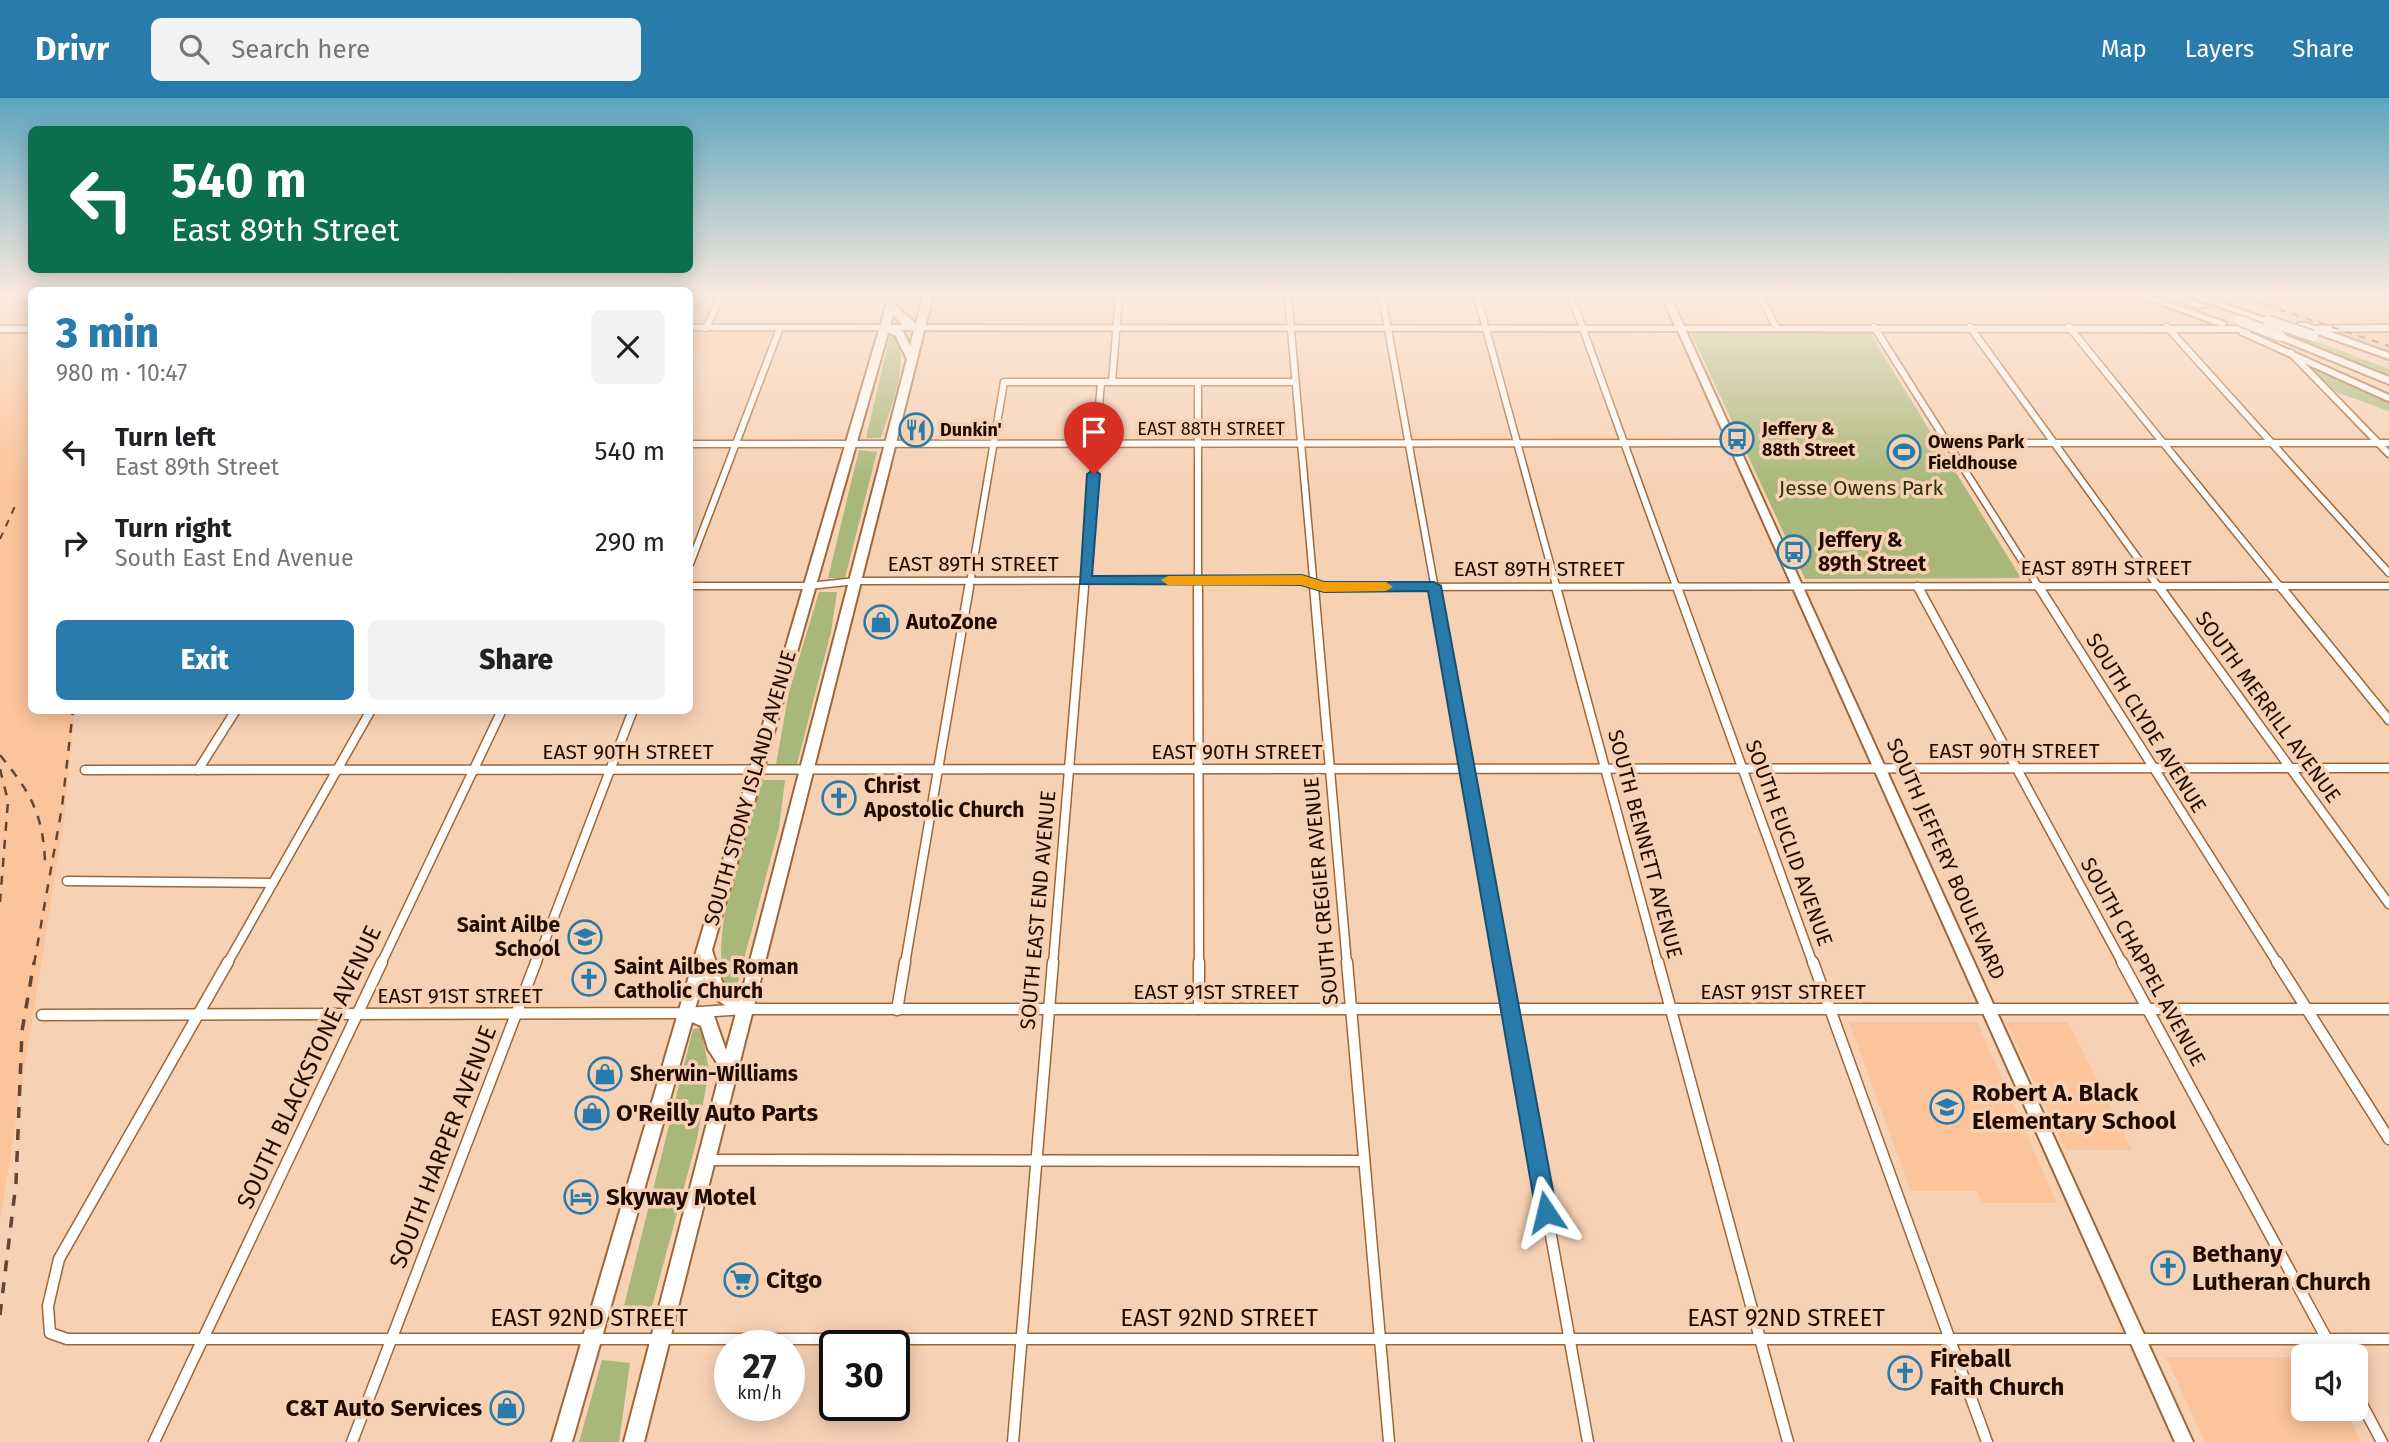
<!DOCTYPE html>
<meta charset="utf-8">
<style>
body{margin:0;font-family:"Fira Sans",sans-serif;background:#f2f2f2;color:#202124;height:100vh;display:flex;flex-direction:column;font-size:26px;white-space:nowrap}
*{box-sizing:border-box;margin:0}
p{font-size:23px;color:#757577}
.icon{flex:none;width:38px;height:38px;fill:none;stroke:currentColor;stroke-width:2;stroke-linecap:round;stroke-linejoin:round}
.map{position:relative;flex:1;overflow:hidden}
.sheet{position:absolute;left:28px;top:189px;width:665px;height:427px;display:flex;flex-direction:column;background:#fff;border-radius:10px;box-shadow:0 4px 18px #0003}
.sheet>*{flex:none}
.banner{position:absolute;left:28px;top:28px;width:665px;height:147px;border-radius:10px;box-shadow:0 4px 18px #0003;background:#0b6e4f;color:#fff;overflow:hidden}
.tools{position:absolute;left:2291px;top:1246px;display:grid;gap:14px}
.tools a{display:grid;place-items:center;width:77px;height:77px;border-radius:10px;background:#fff;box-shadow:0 4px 18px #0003;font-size:35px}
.speed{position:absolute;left:714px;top:1232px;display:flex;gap:14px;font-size:35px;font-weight:700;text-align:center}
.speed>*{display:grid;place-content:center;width:91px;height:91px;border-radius:50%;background:#fff;box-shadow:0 4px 18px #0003;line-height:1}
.speed small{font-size:18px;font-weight:400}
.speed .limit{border:4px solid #111;border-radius:10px;background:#fff;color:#111}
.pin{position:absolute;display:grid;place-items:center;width:60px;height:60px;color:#fff;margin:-72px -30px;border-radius:50% 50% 50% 0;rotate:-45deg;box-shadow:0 0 7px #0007}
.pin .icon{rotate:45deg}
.me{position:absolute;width:77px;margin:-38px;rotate:350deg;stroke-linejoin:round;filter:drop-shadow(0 0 5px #0008)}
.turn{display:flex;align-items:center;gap:24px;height:147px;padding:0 28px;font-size:32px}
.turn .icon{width:91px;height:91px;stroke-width:2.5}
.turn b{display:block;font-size:49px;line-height:60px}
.round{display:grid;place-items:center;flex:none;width:74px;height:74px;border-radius:10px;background:#f2f2f2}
.overview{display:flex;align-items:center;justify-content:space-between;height:119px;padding:0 28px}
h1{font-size:42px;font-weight:800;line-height:52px;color:#287bab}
.button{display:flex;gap:14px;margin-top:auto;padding:14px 28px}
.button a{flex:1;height:80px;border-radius:10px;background:#287bab;color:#fff;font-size:28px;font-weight:800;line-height:80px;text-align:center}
.button a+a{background:#f2f2f2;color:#202124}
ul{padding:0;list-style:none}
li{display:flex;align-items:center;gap:21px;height:91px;padding:0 28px}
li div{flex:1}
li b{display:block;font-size:26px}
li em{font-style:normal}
header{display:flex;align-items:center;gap:42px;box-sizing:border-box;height:98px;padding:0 35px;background:#287bab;color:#fff}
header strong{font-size:33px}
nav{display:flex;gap:38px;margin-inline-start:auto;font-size:24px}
.search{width:490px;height:63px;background:#f2f2f2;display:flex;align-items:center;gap:18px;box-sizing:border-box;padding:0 24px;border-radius:10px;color:#757577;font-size:26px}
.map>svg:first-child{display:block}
.built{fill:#fcc49a}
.green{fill:#a9b87a}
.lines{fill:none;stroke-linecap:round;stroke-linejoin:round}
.street-far2-casing{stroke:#9f6737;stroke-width:9}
.street-far1-casing{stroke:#9f6737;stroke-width:11}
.street-casing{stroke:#9f6737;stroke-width:13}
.secondary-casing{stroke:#9f6737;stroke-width:4}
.highway-casing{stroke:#9f6737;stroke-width:4}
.street-far2{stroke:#fff;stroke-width:6}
.street-far1{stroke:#fff;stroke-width:8}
.street{stroke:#fff;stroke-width:10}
.secondary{fill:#fff;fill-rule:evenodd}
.highway{fill:#fff;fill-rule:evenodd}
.rail-far2{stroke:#614636;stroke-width:2;stroke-dasharray:7 7;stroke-linecap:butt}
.rail-far1{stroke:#614636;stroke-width:2.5;stroke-dasharray:9 9;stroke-linecap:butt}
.rail{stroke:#614636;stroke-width:3.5;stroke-dasharray:11 11;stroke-linecap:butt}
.highway-bridge-casing{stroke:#9f6737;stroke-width:13;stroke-linecap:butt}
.highway-bridge{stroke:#fff;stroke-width:10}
.route{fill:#287bab;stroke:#1a506f;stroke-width:2}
.slow{fill:#f59e0b}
.labels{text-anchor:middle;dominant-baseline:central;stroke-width:7;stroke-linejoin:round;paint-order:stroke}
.far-street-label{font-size:18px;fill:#210b00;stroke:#f7d1b4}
.far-poi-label{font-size:18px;font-weight:bold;fill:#210b00;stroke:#f7d1b4;text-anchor:start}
.park-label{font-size:21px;fill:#2a310b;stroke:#f7d1b4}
.poi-label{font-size:21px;font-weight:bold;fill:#210b00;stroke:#f7d1b4;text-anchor:start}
.street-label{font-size:21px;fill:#210b00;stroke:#f7d1b4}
.near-street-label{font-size:24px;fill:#210b00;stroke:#f7d1b4}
.near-poi-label{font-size:24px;font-weight:bold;fill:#210b00;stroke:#f7d1b4;text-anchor:start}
</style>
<header>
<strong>Drivr</strong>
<div class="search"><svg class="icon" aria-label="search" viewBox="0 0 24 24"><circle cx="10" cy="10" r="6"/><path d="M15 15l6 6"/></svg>Search here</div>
<nav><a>Map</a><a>Layers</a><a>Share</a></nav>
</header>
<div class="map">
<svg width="2389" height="1344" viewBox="0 0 2389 1344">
<rect width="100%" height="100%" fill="#f7d1b4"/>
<g class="built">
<polygon points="0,198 31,198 32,612 75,613 64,722 0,1123"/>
<polygon points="935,198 974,198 971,205 975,206 1111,206 1108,226 931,226 928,225"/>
<polygon points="1765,198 2127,198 2196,223 1780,224"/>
<polygon points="2223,198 2371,198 2389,203 2389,225 2298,223"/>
<polygon points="1676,205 1715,205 1724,225 1685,225"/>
<polygon points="2389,233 2389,254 2333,234 2335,233"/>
<polygon points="691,234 771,234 763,256 690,256"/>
<polygon points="1849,924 1977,924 2057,1105 1982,1105 1977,1093 1911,1093"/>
<polygon points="2006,924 2068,924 2132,1052 2066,1052"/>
<polygon points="2166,1259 2303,1259 2303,1311 2344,1311 2362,1344 2205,1344"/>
</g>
<g class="green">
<polygon points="1869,234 2021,480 1805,481 1691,235"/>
<path d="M890,237H896C910,266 890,310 881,340H866Z"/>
<polygon points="2289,238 2302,238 2389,271 2389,277"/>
<polygon points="2307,267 2389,303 2389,313 2330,292"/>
<polygon points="859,352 877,354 845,480 828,480"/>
<polygon points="819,494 837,494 831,534 797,666 776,666 789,594"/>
<path d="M761,682H785L779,730L735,895L726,896C708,834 744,743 761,682Z"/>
<polygon points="701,930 709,972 697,1041 647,1227 619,1228 693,931"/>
<polygon points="602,1262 630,1265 619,1344 579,1344"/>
</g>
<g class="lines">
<defs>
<g id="street-far2">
<polyline points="1288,198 1314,491"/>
<polyline points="1382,198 1435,491"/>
<polyline points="1477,198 1557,491"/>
<polyline points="1571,198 1677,491"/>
<polyline points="1760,198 1776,229"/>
<polyline points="1874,229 2040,491"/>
<polyline points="1970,229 2160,491"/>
<polyline points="2069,229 2282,491"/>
<polyline points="2167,229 2389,475"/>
<polyline points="706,230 721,198"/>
<polyline points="2291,255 2389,356"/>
<polyline points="1112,284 1119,198"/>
<polyline points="1198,284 1198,491"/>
<polyline points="1948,345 2389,345"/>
<polyline points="690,346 1732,345"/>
<polyline points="690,466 780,230"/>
<polyline points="690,488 809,488 856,483 1302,482 1324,489 2389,488"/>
<polyline points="1917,488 1919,491"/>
<polyline points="969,491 1004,284 1295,284"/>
<polyline points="1084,491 1101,284"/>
</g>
<g id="street-far1">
<polyline points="1198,489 1199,866"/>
<polyline points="1314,489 1347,866"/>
<polyline points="1434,489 1502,866"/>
<polyline points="1556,489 1658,866"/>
<polyline points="1677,489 1813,866"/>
<polyline points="1918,489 2123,866"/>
<polyline points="2039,489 2278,866"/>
<polyline points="2159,489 2389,806"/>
<polyline points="2281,489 2389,622"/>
<polyline points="85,672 2389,670"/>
<polyline points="198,672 236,612"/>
<polyline points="67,783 273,785"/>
<polyline points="227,866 371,612"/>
<polyline points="381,866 502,612"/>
<polyline points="536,866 633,612"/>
<polyline points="905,866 969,489"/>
<polyline points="1053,866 1084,489"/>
</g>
<g id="street">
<polyline points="228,864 59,1161 48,1208 50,1235 67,1241 2389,1241"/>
<polyline points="1199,864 1199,911"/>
<polyline points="1347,864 1389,1344"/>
<polyline points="1502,864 1588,1344"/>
<polyline points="1658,864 1788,1344"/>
<polyline points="1813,864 1987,1344"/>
<polyline points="2122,864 2336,1258"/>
<polyline points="2277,864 2389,1041"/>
<polyline points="897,912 905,864"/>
<polyline points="42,917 685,915 745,911 2389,911"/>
<polyline points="706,1062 1364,1063"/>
<polyline points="2356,1295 2382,1344"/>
<polyline points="154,1344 382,864"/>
<polyline points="352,1344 536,864"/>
<polyline points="1013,1344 1053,864"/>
</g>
<g id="secondary">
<polygon points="1662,198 1670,198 1684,228 2221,228 2138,198 2149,198 2225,224 2226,226 2223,228 2266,229 2266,233 2249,234 2389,297 2389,303 2386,302 2240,236 2239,234 1686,233 2193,1344 2175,1344 1678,233 690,232 690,227 1675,228"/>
<polygon points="2384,198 2389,198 2389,201 2385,200"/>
<polygon points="2389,227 2389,233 2305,234 2301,231 2305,228"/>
<rect x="0" y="228" width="32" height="6"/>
</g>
<g id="highway">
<path d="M889,198H899L896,208L916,226L923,198H933L644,1344H624L721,971L708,951L701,928L692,924L572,1344H552ZM893,217L906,230L914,232L910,248L903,233L890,228ZM888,235L895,237L907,261L740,901L722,884L712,852ZM704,880L716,901L736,915L726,952L714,918L695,911Z"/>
<polygon points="2168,198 2181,198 2206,208 2198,210"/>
<polygon points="2189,198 2202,198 2273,223 2265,225"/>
<polygon points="2298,225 2306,225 2389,255 2389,261 2298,229"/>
<polygon points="2280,235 2389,279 2389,286 2276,240 2275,238"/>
</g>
</defs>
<use href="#street-far2" class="street-far2-casing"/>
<use href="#street-far1" class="street-far1-casing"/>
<use href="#street" class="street-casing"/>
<use href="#secondary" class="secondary-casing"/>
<use href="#highway" class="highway-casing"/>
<use href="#street-far2" class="street-far2"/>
<use href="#street-far1" class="street-far1"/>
<use href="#street" class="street"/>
<use href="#secondary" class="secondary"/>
<use href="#highway" class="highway"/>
<g class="rail-far2">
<polyline points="2239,198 2389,248"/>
<polyline points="0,441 16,406"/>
</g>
<g class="rail-far1">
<path d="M0,657C30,694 43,715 45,764"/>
<polyline points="0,671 8,703 0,804"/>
<polyline points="34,866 62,709 73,612"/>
</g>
<polyline class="rail" points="0,1217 16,1085 22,933 34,864"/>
<defs>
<g id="highway-bridge">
<polyline points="2241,223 2280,238"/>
<polyline points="2268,223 2313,238"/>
</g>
</defs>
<use href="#highway-bridge" class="highway-bridge-casing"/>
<use href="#highway-bridge" class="highway-bridge"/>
</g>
<linearGradient id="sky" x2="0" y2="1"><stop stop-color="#5da5be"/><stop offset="0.51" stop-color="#fbeadd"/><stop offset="1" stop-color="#fbeadd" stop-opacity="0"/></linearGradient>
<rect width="2389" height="386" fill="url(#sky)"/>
<polygon class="route" points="1094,372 1100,376 1092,478 1302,477 1324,484 1434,484 1441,488 1557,1114 1554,1121 1546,1124 1539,1121 1536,1114 1428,493 1324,494 1301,487 1080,486 1087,376"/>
<polygon class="slow" points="1302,477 1324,484 1386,484 1393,489 1386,493 1324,494 1301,487 1168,487 1161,482 1168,478"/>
<defs>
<symbol id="restaurant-ring" viewBox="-11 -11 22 22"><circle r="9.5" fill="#f7d1b4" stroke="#287bab" stroke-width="1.5"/><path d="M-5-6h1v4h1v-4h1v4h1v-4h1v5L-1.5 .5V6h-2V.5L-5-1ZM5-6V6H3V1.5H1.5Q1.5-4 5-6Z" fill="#287bab"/></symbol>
<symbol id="bus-ring" viewBox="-11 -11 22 22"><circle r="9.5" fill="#f7d1b4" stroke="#287bab" stroke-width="1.5"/><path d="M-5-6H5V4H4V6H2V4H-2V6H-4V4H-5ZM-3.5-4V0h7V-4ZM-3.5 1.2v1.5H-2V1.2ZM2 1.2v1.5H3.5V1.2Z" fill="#287bab"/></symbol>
<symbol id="stadium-ring" viewBox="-11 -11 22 22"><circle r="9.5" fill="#f7d1b4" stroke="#287bab" stroke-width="1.5"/><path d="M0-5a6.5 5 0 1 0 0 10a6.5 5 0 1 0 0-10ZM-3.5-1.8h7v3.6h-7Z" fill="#287bab"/></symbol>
<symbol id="shop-ring" viewBox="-11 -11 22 22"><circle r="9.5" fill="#f7d1b4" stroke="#287bab" stroke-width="1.5"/><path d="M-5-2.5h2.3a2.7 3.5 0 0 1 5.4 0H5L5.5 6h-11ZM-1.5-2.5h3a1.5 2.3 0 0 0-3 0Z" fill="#287bab"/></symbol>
<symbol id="church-ring" viewBox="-11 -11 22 22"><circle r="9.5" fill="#f7d1b4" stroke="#287bab" stroke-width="1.5"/><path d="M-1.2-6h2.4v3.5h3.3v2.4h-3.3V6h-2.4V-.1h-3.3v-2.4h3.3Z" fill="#287bab"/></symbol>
<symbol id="school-ring" viewBox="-11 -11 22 22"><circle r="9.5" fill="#f7d1b4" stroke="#287bab" stroke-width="1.5"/><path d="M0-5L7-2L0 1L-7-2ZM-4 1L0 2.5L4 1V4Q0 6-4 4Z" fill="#287bab"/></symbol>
<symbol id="hotel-ring" viewBox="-11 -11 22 22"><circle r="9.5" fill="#f7d1b4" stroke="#287bab" stroke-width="1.5"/><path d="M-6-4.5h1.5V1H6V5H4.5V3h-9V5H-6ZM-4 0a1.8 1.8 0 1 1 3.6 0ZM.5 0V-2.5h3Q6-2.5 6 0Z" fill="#287bab"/></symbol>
<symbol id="supermarket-ring" viewBox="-11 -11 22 22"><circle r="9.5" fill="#f7d1b4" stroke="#287bab" stroke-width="1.5"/><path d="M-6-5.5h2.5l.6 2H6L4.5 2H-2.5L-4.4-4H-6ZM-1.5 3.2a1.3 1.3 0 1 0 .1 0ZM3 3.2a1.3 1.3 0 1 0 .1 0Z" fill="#287bab"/></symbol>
</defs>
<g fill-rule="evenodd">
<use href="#restaurant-ring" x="897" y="313" width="38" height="38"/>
<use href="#bus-ring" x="1718" y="322" width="38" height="38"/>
<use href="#stadium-ring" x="1885" y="335" width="38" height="38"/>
<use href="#bus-ring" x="1775" y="435" width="38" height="38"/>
<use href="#shop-ring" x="862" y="505" width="38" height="38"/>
<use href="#church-ring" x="820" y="681" width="38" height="38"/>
<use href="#school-ring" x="566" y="820" width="38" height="38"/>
<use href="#church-ring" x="570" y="862" width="38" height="38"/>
<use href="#shop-ring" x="586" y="957" width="38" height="38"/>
<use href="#school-ring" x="1928" y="990" width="38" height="38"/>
<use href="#shop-ring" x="573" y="996" width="38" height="38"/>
<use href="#hotel-ring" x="562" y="1080" width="38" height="38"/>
<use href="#church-ring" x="2149" y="1151" width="38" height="38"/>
<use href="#supermarket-ring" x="722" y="1163" width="38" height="38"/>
<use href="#church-ring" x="1886" y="1256" width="38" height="38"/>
<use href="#shop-ring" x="488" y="1291" width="38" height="38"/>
</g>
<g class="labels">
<g class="far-street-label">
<text x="1211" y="331">EAST 88TH STREET</text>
</g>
<g class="far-poi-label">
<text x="1762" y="331">Jeffery &amp;<tspan x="1762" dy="21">88th Street</tspan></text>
<text x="940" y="332">Dunkin'</text>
<text x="1928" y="344">Owens Park<tspan x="1928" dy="21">Fieldhouse</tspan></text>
</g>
<g class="park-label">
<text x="1861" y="390">Jesse Owens Park</text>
</g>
<g class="poi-label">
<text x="1818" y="442">Jeffery &amp;<tspan x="1818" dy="24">89th Street</tspan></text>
<text x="906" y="524">AutoZone</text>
<text x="864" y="688">Christ<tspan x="864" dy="24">Apostolic Church</tspan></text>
<text x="560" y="827" text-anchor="end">Saint Ailbe<tspan x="560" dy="24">School</tspan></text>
<text x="614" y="869">Saint Ailbes Roman<tspan x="614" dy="24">Catholic Church</tspan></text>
<text x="630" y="976">Sherwin-Williams</text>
</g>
<g class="street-label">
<text x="973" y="466">EAST 89TH STREET</text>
<text x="2106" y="470">EAST 89TH STREET</text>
<text x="1539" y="471">EAST 89TH STREET</text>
<text transform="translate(2268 609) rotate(54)">SOUTH MERRILL AVENUE</text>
<text transform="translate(2146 625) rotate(58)">SOUTH CLYDE AVENUE</text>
<text x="2014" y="653">EAST 90TH STREET</text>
<text x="628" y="654">EAST 90TH STREET</text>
<text x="1237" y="654">EAST 90TH STREET</text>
<text transform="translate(750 690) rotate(-74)">SOUTH STONY ISLAND AVENUE</text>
<text transform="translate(1789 745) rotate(70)">SOUTH EUCLID AVENUE</text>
<text transform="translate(1645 746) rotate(75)">SOUTH BENNETT AVENUE</text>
<text transform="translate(1946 761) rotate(66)">SOUTH JEFFERY BOULEVARD</text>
<text transform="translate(1321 793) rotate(-95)">SOUTH CREGIER AVENUE</text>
<text transform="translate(1038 812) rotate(-85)">SOUTH EAST END AVENUE</text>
<text transform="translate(2143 864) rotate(61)">SOUTH CHAPPEL AVENUE</text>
<text x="1216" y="894">EAST 91ST STREET</text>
<text x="1783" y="894">EAST 91ST STREET</text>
<text x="460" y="898">EAST 91ST STREET</text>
</g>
<g class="near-street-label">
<text transform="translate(309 969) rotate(-65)">SOUTH BLACKSTONE AVENUE</text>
<text transform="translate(443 1049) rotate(-69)">SOUTH HARPER AVENUE</text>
<text x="589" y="1220">EAST 92ND STREET</text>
<text x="1219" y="1220">EAST 92ND STREET</text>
<text x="1786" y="1220">EAST 92ND STREET</text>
</g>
<g class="near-poi-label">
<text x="1972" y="995">Robert A. Black<tspan x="1972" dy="28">Elementary School</tspan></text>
<text x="616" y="1015">O'Reilly Auto Parts</text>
<text x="606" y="1099">Skyway Motel</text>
<text x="2192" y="1156">Bethany<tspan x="2192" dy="28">Lutheran Church</tspan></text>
<text x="766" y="1182">Citgo</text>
<text x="1930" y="1261">Fireball<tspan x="1930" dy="28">Faith Church</tspan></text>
<text x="482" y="1310" text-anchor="end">C&amp;T Auto Services</text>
</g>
</g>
</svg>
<div class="tools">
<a><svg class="icon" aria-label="sound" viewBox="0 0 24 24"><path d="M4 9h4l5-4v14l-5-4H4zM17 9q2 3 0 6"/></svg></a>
</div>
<div class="speed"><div>27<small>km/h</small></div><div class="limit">30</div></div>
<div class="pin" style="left:1094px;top:376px;background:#d93025"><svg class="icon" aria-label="arrive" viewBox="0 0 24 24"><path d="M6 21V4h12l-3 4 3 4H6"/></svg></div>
<svg class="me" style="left:1546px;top:1114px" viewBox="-20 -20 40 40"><path d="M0-17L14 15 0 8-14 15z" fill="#287bab" stroke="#fff" stroke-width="4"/></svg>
<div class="banner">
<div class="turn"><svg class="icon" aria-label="left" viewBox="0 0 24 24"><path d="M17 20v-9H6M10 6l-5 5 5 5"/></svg><div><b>540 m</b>East 89th Street</div></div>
</div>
<section class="sheet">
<div class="overview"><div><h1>3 min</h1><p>980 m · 10:47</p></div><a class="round"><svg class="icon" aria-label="close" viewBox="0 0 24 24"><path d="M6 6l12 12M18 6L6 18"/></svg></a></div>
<ul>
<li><svg class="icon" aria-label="left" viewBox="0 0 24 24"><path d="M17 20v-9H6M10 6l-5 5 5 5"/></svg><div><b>Turn left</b><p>East 89th Street</p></div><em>540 m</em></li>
<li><svg class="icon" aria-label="right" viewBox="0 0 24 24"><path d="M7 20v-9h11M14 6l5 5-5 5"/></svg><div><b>Turn right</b><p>South East End Avenue</p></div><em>290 m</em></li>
</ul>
<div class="button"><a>Exit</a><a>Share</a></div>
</section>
</div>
